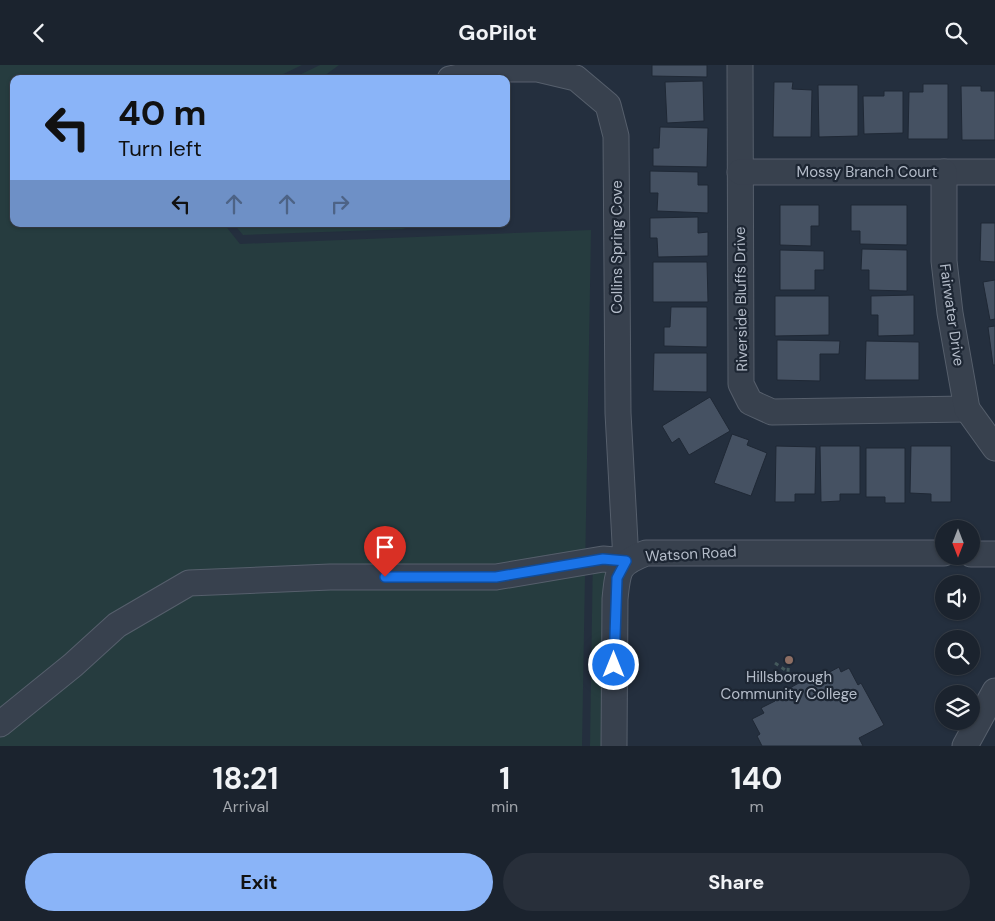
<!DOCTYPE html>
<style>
body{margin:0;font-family:"DM Sans",sans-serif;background:#282f3a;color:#f1f3f6;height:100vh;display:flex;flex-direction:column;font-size:19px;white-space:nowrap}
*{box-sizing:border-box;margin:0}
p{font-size:16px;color:#a0a4aa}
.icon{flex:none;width:28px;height:28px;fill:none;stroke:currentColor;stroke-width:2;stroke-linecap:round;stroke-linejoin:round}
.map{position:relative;height:681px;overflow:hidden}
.details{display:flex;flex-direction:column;background:#1b232e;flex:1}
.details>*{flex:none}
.hud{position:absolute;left:10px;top:10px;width:500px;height:152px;border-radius:10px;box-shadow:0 1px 4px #0004,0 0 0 1px #39404a;background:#8ab4f8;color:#111;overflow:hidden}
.needle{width:32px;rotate:180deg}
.controls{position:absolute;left:935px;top:455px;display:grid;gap:10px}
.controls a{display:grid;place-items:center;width:45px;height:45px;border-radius:50%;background:#1b232e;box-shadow:0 1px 4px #0004,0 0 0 1px #39404a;font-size:25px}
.pin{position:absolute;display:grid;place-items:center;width:42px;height:42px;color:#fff;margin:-51px -21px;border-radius:50% 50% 50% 0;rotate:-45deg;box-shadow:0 0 5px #0007}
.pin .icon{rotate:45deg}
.me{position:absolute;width:55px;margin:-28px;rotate:0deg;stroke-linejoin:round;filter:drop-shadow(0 0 4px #0008)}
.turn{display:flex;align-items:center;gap:18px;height:105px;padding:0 25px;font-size:22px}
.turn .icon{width:65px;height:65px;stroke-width:2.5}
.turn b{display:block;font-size:35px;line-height:42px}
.lanes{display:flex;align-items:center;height:48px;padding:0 25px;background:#0003;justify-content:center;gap:25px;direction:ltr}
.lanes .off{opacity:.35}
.eta{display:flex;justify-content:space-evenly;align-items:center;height:85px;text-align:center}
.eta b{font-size:30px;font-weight:700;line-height:35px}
.action{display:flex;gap:10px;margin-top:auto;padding:10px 25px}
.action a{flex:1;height:58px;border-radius:30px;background:#8ab4f8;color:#111;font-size:20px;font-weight:700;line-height:58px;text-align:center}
.action a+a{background:#282f3a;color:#f1f3f6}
header{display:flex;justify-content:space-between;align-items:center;height:65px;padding:0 25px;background:#1b232e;font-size:22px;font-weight:700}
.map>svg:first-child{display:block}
.green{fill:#263c3f}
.building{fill:#455162;stroke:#1f2835}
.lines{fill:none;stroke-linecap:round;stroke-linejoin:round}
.minor-casing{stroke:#565f6c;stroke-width:27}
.path{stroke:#44595c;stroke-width:3;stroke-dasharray:4 4;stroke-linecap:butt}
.minor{stroke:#38414e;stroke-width:25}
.route-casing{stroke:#114b97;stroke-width:12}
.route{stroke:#1a73e8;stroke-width:9}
.education-dot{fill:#8d6e63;stroke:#1d2633;stroke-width:2}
.labels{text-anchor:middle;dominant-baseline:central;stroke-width:4.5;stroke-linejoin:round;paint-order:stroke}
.street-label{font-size:15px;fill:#b4bcc9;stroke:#1d2633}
.poi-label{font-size:15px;fill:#b4bcc9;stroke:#1d2633}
</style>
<header><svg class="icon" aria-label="back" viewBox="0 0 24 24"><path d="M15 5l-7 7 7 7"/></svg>GoPilot<svg class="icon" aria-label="search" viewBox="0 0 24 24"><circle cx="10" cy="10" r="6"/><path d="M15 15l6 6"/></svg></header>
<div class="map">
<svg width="995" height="681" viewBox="0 0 995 681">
<rect width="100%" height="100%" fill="#242f3e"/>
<g class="green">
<polygon points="0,0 302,0 273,14 14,14 14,159 224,159 240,179 591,165 582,681 0,681"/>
<polygon points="320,0 339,0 320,14 291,14"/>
<polygon points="234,159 390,159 406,164 243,170"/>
<polygon points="593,485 616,485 606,681 590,681"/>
</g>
<g class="building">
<polygon points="652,0 707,0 707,12 652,11"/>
<polygon points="703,16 704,56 667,58 665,17"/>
<polygon points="774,17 793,17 792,24 812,25 811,72 773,72"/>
<polygon points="923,19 948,19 948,74 908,74 909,27 923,27"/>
<polygon points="818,20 858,20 858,71 819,72"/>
<polygon points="961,21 981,21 981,26 995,26 995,75 962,75"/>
<polygon points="884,26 903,26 903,68 864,69 863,31 884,31"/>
<polygon points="660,62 708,63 707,102 653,101 653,83 659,83"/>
<polygon points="650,106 698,107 698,120 708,120 708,148 657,146 658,128 650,128"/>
<polygon points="780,140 819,140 819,161 811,161 811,181 780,180"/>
<polygon points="851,140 907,140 907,180 860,179 860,166 851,166"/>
<polygon points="698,152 698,168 708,167 708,191 658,192 657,173 650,173 650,153"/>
<polygon points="981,158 995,158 995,197 980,196"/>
<polygon points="862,184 907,185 907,226 869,225 869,205 861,205"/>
<polygon points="780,185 824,186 824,205 815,205 815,225 780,225"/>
<polygon points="653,197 707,197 708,237 653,237"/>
<polygon points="995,215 995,254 990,255 983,217"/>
<polygon points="914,230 914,270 878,271 878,250 871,250 871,231"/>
<polygon points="775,231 829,231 829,270 775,271"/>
<polygon points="671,242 707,242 707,282 664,281 664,262 670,262"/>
<polygon points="995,261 995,300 993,300 988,262"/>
<polygon points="777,275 840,276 839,289 820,289 820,316 777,315"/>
<polygon points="866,276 919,277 919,315 865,315"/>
<polygon points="654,288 707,288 707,327 653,326"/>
<polygon points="710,332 730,366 689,390 679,373 672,378 662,361"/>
<polygon points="732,369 749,375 747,380 767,388 751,431 714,418"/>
<polygon points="776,381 816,382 815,429 795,429 795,437 775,437"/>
<polygon points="820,381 860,381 860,429 840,429 840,436 821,437"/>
<polygon points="911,381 951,381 951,437 931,437 931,429 910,428"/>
<polygon points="866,383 905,383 905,438 885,438 885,432 866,432"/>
<polygon points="839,602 841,607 849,603 858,620 861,618 884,660 859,673 863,681 762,681 757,671 760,669 752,654 764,648 761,643 775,636 773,632 823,605 826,609"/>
</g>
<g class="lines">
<defs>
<g id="minor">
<polyline points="740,0 741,319 750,337 772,347 967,344"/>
<polyline points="740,107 995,107"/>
<polyline points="944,107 944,196 950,248 967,344 995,383"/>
<polyline points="971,489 995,489"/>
<polyline points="0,659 73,600 117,560 189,518 330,512 496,512 603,494 626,496 618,348 616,71 608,40 576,13 538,4 495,4 450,14"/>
<path d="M614,681L615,534C618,504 618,499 646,488H944"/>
<polyline points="965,681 995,626"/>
</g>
</defs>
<use href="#minor" class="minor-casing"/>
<polyline class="path" points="775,598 788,607 789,590"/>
<use href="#minor" class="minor"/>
</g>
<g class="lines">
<defs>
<polyline id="route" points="385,512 496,512 603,494 626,496 617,513 614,600"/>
</defs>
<use href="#route" class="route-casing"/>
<use href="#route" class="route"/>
</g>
<circle class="education-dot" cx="789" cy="595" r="5"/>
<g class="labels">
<g class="street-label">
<text x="867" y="107">Mossy Branch Court</text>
<text transform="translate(617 182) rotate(-90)">Collins Spring Cove</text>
<text transform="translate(741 234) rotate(-91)">Riverside Bluffs Drive</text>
<text transform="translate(952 250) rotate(82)">Fairwater Drive</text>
<text transform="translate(691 489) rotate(-3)">Watson Road</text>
</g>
<g class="poi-label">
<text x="789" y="612">Hillsborough<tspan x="789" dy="17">Community College</tspan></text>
</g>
</g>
</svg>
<div class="controls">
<a><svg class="needle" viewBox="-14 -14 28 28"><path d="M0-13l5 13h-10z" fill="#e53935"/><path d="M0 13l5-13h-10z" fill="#a0a4aa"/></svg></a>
<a><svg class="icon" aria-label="sound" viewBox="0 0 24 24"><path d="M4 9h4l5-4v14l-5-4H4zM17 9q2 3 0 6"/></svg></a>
<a><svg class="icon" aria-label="search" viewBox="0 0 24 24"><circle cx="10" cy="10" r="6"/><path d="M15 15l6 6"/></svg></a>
<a><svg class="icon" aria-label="layers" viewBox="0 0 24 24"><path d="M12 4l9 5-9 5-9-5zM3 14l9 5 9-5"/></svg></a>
</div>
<div class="pin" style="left:385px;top:512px;background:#d93025"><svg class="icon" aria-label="arrive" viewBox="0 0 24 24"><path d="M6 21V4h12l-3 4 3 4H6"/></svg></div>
<svg class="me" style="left:614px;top:600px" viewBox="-20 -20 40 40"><circle r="17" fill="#1a73e8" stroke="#fff" stroke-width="3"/><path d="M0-11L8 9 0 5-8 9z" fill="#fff"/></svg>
<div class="hud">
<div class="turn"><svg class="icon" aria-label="left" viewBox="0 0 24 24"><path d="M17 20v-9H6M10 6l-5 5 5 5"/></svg><div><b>40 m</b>Turn left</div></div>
<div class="lanes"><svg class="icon" aria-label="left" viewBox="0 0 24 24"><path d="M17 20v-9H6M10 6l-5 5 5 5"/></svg><svg class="icon off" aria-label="ahead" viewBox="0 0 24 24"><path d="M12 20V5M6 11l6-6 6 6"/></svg><svg class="icon off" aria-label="ahead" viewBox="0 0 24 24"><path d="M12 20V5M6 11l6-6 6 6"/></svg><svg class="icon off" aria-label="right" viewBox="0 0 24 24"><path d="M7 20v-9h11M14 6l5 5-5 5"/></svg></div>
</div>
</div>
<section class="details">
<div class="eta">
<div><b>18:21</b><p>Arrival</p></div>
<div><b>1</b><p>min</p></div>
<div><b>140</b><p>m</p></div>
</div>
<div class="action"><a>Exit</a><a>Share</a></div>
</section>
